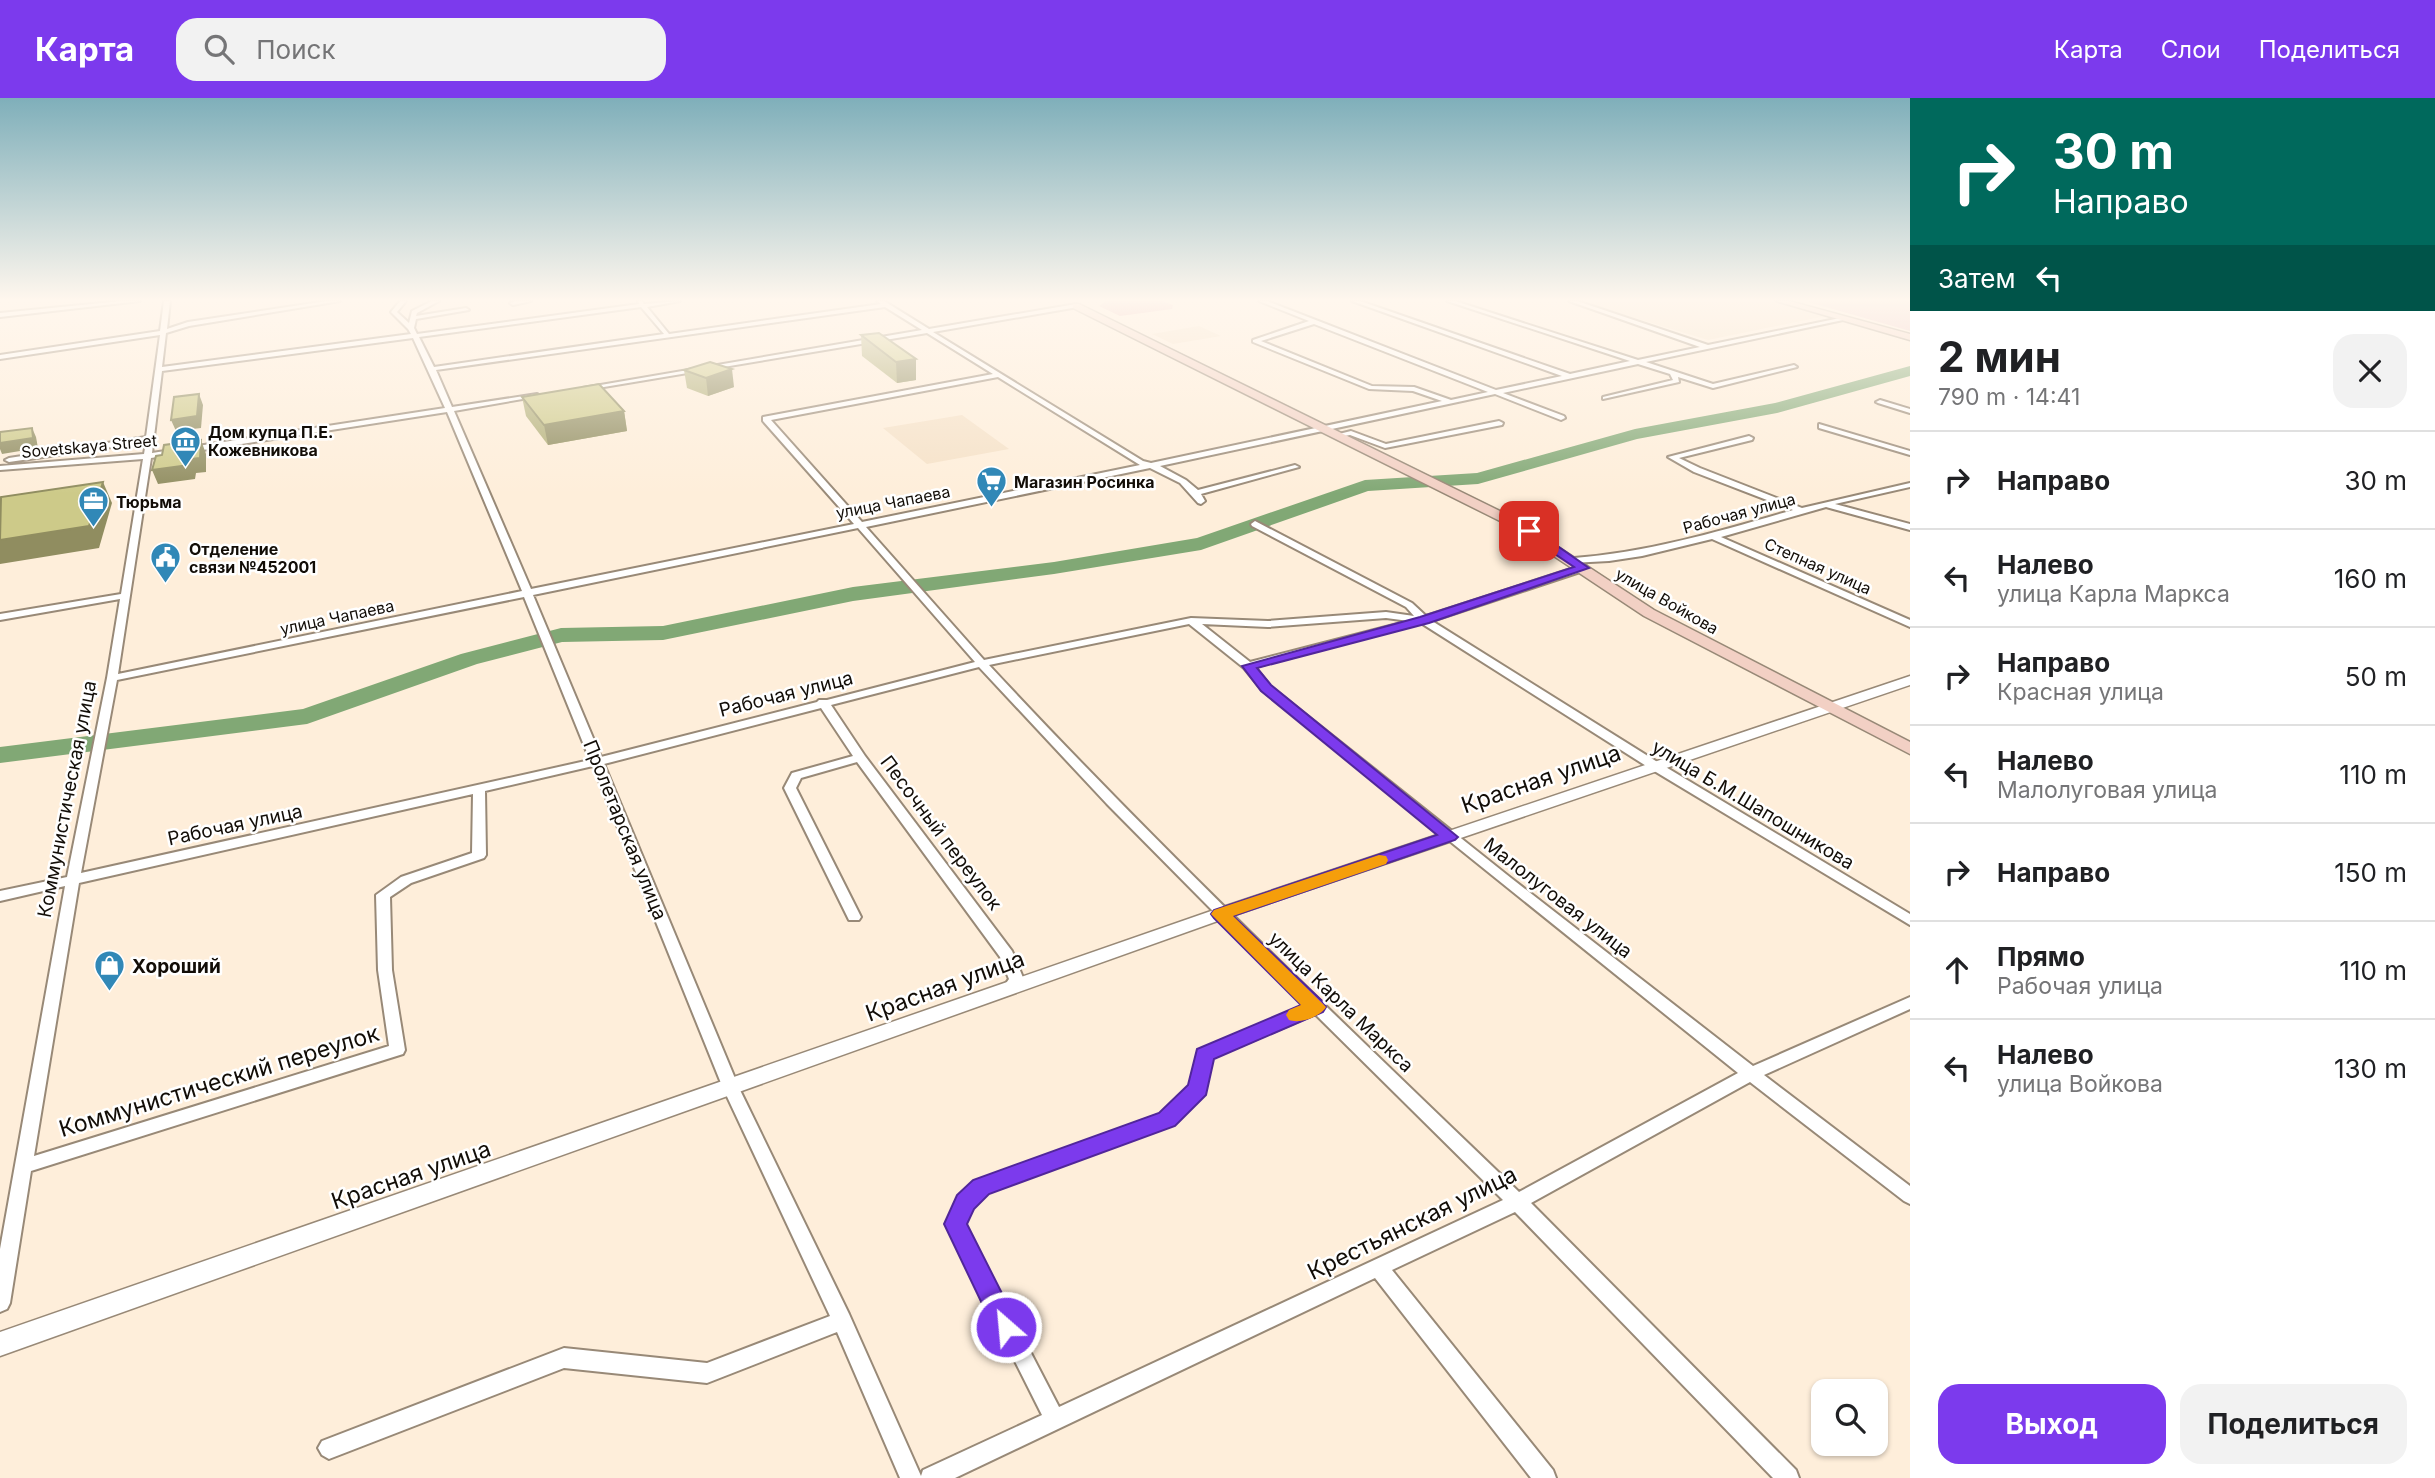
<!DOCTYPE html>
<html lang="ru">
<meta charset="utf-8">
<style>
body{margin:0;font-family:Inter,sans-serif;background:#f2f2f2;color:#202124;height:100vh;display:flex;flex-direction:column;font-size:26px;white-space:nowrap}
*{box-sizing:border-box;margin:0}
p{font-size:23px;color:#757577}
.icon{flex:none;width:38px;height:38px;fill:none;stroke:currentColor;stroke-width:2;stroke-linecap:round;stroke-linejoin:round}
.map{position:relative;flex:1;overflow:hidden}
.details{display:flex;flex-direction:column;background:#fff;width:525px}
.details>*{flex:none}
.guide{background:#00695c;color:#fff;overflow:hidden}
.fabs{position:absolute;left:1811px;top:1281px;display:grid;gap:14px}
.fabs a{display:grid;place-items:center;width:77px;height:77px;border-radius:14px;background:#fff;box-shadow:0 2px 5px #0004;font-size:35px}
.pin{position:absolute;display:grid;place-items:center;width:60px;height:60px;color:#fff;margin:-30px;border-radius:14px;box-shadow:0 4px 10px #0006}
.me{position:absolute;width:77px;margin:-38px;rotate:333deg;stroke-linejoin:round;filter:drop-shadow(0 0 5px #0008)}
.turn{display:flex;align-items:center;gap:24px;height:147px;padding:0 28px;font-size:32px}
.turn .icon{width:91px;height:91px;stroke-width:2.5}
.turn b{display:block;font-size:49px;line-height:60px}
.then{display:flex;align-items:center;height:66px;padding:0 28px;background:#0003;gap:14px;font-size:26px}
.round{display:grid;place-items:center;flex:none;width:74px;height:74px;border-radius:21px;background:#f2f2f2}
.overview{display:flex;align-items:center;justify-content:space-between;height:119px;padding:0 28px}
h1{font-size:42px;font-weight:700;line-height:52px}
.action{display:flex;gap:14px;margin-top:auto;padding:14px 28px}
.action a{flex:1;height:80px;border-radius:21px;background:#7c3aed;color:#fff;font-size:28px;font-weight:700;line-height:80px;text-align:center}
.action a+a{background:#f2f2f2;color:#202124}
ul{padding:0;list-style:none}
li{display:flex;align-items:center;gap:21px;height:98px;padding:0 28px;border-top:2px solid #e0e0e0}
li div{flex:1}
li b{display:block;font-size:26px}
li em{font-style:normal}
header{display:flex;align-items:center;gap:42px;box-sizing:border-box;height:98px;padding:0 35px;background:#7c3aed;color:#fff}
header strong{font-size:33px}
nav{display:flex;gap:38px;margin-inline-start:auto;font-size:24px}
.search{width:490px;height:63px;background:#f2f2f2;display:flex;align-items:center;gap:18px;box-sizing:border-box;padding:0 24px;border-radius:21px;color:#757577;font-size:26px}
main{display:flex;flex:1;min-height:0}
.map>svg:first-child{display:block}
.built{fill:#f5e1c7}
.green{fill:#e8bbc2}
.forest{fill:#e19ca8}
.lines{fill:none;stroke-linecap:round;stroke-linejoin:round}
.river{fill:#81a875;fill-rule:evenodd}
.minor-casing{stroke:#988977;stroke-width:4}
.tertiary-casing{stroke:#988977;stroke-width:3}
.secondary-casing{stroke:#988977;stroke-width:3}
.minor{fill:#fff;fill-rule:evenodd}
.tertiary{fill:#fff;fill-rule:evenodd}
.secondary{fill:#f2d0c4;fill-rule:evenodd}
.wall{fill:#b0ae76}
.shaded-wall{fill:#908d60}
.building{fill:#cdca89;stroke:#908d60;stroke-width:2}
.route{fill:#7c3aed;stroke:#51269a;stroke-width:2}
.slow{fill:#f59e0b}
.labels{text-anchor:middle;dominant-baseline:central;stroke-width:5;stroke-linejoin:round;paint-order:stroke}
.far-poi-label{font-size:16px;font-weight:bold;fill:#120d07;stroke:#fff;text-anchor:start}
.far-street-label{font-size:16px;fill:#120d07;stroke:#fff}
.street-label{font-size:19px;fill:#120d07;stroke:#fff}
.poi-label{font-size:19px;font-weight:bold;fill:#120d07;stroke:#fff;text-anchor:start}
.near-street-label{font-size:23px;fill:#120d07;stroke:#fff}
</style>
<header>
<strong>Карта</strong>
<div class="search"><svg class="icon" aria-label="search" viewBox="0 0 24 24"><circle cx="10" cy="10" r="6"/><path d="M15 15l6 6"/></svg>Поиск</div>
<nav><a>Карта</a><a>Слои</a><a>Поделиться</a></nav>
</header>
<main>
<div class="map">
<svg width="1910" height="1380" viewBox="0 0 1910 1380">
<rect width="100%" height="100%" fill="#feeeda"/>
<g class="built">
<polygon points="1605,203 1771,203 1825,218 1708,242 1589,206"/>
<polygon points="1199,228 1221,238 1173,246 1152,236"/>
<polygon points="962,317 1009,351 927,366 883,330"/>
</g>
<polygon class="green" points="1805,203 1910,203 1910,233"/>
<polygon class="forest" points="1106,203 1162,203 1173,207 1172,211 1120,218 1099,208"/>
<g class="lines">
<polygon class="river" points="1910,268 1910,278 1777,315 1637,341 1478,386 1368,393 1201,452 1054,476 853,503 663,542 562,544 477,566 307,626 0,665 0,649 303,611 461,556 561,530 663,528 853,489 1054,464 1197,440 1365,382 1477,375 1635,331 1775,305"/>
<defs>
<g id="minor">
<polygon points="122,203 140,203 0,219 0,215"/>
<path d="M164,203H170L167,231L188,224L327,203H340L189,228L166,235L162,269L411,236L408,231L391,214L400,203H406L397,214L409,225L412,213L432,203H439L417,215L416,218L466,210L469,212L416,221L414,230L417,236L639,206L638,203H642L644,206L680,203L647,209L669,236L881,206L877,203H884L929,231L1076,206L1078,209L933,234L1143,363L1151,365L1442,303L1413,293L1369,291L1253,244V242L1309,223L1259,203H1267L1496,292L1562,278L1352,203H1360L1570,276L1630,263L1447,203H1455L1638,262L1700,249L1569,203H1577L1708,247L1845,219L1843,222L1646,264L1713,286L1794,267L1797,269L1713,290L1678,279L1679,284L1603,301V299L1673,282L1670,276L1638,266L1503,295L1564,318L1565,320L1561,322L1495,296L1160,368L1186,382L1198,392L1295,367L1299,369L1201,396L1205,403L1201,406L1198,405L1180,385L1150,370L866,429L984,562L1191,520L1268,523L1386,514L1414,518L1406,509L1252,428L1251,426L1255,423L1412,505L1426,518L1580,468H1586V472L1432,523L1659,665L1910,816V827L1651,671L1421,525L1255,569L1270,588L1511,780L1753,968L1910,899V911L1764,977L1910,1088V1106L1904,1103L1750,984L1531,1105L1796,1372L1799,1380H1773L1515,1114L1392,1172L1553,1372L1556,1380H1531L1375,1180L955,1380H900L837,1234L707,1285L564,1270L329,1361L322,1357L318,1350L322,1343L564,1250L707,1265L830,1218L723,990L593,668L485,693L486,757L484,760L411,785L390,799L392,872L405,952L403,956L31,1073L10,1205L7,1211L0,1214V1151L65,788L0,803V793L67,779L107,580L120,501L0,522V516L121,496L143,361L0,372V368L144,356L146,344L9,364L5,362L9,360L146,339L160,237L0,261V257L160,233ZM641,209L664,236L434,269L419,239ZM885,209L922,232L583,290L586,292L927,235L993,276L763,319V323L854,426L531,491L454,313L540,298L537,296L452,309L436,272ZM1314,226L1488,294L1451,302L1414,289L1372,288L1261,243ZM413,240L445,310L152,355L162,273ZM998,279L1140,367L862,424L771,322ZM447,314L522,493L118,576L151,360ZM858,430L975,564L827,602H819L817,604L601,659L533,497ZM524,499L590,662L81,775L117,582ZM1386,520L1409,523L1250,564L1202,526L1268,529ZM1189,526L1244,570L1262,592L1738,975L1519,1094C1339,921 1159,750 989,567ZM979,569L1107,706L1306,907L1199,952L1190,988L1161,1016L975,1084L959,1098L946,1126L1042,1317L923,1372L921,1378L849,1216L739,990L604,666L821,610L853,658L792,675L784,690L849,822H859L861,819L796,690L801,680L857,664L1000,859L1009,881L1002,891L1004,895C1014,898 1020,890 1024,882L1012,853L865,658L831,607ZM473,696L472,755L401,779L376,797L378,872L389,948L34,1058L79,785ZM1315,916L1503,1102L1059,1309L964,1126L972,1109L987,1094L1173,1026L1204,996L1212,960Z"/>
<polygon points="516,203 531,203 513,207 510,205"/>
<polygon points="1880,302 1910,311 1910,315 1878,305 1876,304"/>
<polygon points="1499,323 1503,325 1502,327 1385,350 1350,337 1339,339 1335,337 1351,333 1386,346"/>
<polygon points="1819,326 1910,353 1910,357 1819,330"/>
<path d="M1749,338L1753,340L1752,342L1679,360L1700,370L1802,410L1910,385V389L1835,406L1910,426V432L1826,409L1721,439L1910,522V529L1712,441L1642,458L1609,463L1571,465L1569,463L1574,460C1650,454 1721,433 1793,412L1694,374L1668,359Z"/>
</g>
<polygon id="tertiary" points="1910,578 1910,587 1226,820 0,1258 0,1234 1214,812"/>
<g id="secondary">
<polygon points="1776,203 1789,203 1910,236 1910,242"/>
<polygon points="1073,206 1079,206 1512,419 1654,512 1910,644 1910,656 1644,518 1504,425 1073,210"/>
</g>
</defs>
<use href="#minor" class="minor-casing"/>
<use href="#tertiary" class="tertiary-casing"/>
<use href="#secondary" class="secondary-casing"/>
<use href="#minor" class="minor"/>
<use href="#tertiary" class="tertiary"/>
<use href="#secondary" class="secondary"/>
</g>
<g class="wall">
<polygon points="861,237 916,261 916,282 897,285 862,258"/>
<polygon points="684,272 734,289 708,298 687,290"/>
<polygon points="522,299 624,313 627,333 548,347 526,318"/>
</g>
<g class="shaded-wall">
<polygon points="916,261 916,282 897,285 896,264"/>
<polygon points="732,271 734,289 708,298 706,280"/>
<polygon points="199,296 203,307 201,330 176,333 171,322"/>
<polygon points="624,313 627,333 548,347 544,327"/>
<polygon points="32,330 36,339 38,350 2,356 0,351 0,345"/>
<polygon points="201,342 206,356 206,374 196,375 195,381 158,386 152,372 191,361"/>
<polygon points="103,384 112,405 99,450 0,466 0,442"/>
</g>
<g class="building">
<polygon points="879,235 916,261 896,264 861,237"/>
<polygon points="710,264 732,271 706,280 684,272"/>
<polygon points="599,286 624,313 544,327 522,299"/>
<polygon points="199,296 197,318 171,322 174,299"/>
<polygon points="32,330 33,340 0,345 0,334"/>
<polygon points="201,342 200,360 191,361 189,367 152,372 156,358 162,357 164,347"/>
<polygon points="103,384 89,428 0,442 1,399"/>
</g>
<linearGradient id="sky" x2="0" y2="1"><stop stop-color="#7fafba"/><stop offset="0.51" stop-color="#fff7ee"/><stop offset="1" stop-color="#fff7ee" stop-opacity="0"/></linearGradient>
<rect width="1910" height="396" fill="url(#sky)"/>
<polygon class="route" points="1525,431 1533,431 1589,470 1429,525 1257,570 1271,587 1458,739 1455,742 1233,818 1323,904 1326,909 1323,914 1214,961 1206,997 1175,1028 989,1096 974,1111 967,1126 1019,1229 1015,1237 1006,1241 997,1237 944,1126 957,1097 973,1082 1159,1015 1188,987 1197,951 1301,907 1214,820 1211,816 1214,812 1437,737 1261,593 1242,568 1420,519 1574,469 1525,436"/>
<path class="slow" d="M1379,757L1386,758L1388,762L1386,766L1233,818L1326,909C1320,919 1300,926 1289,922L1286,917L1289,912L1301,907L1211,816L1214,812Z"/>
<defs>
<symbol id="museum-pin" viewBox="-11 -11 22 30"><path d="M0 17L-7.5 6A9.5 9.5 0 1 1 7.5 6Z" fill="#3188b7" stroke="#fff"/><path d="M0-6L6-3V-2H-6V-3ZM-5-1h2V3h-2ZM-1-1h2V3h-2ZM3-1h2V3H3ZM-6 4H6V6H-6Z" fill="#fff"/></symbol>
<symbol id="supermarket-pin" viewBox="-11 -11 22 30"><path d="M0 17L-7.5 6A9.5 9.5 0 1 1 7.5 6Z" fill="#3188b7" stroke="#fff"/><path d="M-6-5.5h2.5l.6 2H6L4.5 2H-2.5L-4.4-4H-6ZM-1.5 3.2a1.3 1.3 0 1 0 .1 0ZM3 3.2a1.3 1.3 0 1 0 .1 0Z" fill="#fff"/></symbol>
<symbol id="office-pin" viewBox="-11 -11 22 30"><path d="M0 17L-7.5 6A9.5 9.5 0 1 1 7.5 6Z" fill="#3188b7" stroke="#fff"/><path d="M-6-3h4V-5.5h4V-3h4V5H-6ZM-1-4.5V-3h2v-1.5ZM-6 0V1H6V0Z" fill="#fff"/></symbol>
<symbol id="civic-pin" viewBox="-11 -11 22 30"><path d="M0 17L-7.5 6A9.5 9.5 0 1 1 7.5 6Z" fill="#3188b7" stroke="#fff"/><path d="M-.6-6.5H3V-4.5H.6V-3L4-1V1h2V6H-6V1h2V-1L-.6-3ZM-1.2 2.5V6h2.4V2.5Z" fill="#fff"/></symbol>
<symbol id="shop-pin" viewBox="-11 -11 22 30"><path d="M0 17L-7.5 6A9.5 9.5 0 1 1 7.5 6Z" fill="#3188b7" stroke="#fff"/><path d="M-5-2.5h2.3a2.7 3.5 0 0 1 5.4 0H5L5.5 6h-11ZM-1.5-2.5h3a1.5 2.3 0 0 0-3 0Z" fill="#fff"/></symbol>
</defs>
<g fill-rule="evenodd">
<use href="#museum-pin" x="168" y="326" width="35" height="47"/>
<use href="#supermarket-pin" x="974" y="366" width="35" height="47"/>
<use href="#office-pin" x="76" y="386" width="35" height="47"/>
<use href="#civic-pin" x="148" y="442" width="35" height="47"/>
<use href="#shop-pin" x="92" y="850" width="35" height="47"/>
</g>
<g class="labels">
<g class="far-poi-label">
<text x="208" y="334">Дом купца П.Е.<tspan x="208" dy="18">Кожевникова</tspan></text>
<text x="1014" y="384">Магазин Росинка</text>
<text x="116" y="404">Тюрьма</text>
<text x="189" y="451">Отделение<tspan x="189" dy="18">связи №452001</tspan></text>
</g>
<g class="far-street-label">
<text transform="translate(89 348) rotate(-5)">Sovetskaya Street</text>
<text transform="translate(893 404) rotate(-11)">улица Чапаева</text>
<text transform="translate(1739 415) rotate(-15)">Рабочая улица</text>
<text transform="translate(1818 468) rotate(24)">Степная улица</text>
<text transform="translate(1667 503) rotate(30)">улица Войкова</text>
<text transform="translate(337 519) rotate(-12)">улица Чапаева</text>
</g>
<g class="street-label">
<text transform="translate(786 596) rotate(-14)">Рабочая улица</text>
<text transform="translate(67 701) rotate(-79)">Коммунистическая улица</text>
<text transform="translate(1753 707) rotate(31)">улица Б.М.Шапошникова</text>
<text transform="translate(235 727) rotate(-12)">Рабочая улица</text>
<text transform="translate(625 732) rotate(68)">Пролетарская улица</text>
<text transform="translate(941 735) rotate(53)">Песочный переулок</text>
<text transform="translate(1558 800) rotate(38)">Малолуговая улица</text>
<text transform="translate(1341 904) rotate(44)">улица Карла Маркса</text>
</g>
<g class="poi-label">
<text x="132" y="868">Хороший</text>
</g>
<g class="near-street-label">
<text transform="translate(1541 681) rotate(-19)">Красная улица</text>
<text transform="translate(945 888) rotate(-20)">Красная улица</text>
<text transform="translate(219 983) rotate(-17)">Коммунистический переулок</text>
<text transform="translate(411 1077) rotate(-19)">Красная улица</text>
<text transform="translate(1412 1125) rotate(-26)">Крестьянская улица</text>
</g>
</g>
</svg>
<div class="fabs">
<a><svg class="icon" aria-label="search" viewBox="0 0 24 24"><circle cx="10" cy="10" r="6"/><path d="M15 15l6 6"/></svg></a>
</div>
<div class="pin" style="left:1529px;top:433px;background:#d93025"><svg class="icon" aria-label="arrive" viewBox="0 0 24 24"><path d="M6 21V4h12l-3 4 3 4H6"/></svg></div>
<svg class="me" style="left:1006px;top:1229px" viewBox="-20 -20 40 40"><circle r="17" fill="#7c3aed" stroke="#fff" stroke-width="3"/><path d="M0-11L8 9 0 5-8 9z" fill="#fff"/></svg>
</div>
<section class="details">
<div class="guide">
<div class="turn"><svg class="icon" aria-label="right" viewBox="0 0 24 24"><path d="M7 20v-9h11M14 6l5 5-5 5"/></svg><div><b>30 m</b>Направо</div></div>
<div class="then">Затем<svg class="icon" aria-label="left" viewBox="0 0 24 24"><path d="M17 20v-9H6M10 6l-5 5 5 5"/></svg></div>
</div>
<div class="overview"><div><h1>2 мин</h1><p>790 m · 14:41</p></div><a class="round"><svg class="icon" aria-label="close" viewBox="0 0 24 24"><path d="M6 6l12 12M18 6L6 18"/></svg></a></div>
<ul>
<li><svg class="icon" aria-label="right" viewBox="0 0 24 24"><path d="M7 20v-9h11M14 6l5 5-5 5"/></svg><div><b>Направо</b></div><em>30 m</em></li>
<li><svg class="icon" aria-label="left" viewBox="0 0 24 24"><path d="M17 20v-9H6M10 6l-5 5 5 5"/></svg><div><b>Налево</b><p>улица Карла Маркса</p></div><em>160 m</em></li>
<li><svg class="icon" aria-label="right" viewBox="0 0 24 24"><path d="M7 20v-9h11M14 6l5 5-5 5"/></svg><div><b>Направо</b><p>Красная улица</p></div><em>50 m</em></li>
<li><svg class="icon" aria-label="left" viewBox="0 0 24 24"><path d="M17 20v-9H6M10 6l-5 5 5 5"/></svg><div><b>Налево</b><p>Малолуговая улица</p></div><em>110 m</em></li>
<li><svg class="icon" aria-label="right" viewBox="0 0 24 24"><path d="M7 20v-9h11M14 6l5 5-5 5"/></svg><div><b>Направо</b></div><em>150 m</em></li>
<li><svg class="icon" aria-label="ahead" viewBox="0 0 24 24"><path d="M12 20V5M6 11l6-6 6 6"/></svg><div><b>Прямо</b><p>Рабочая улица</p></div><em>110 m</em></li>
<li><svg class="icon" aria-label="left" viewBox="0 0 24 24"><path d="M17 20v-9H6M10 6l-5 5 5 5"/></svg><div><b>Налево</b><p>улица Войкова</p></div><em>130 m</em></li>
</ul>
<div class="action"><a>Выход</a><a>Поделиться</a></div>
</section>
</main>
